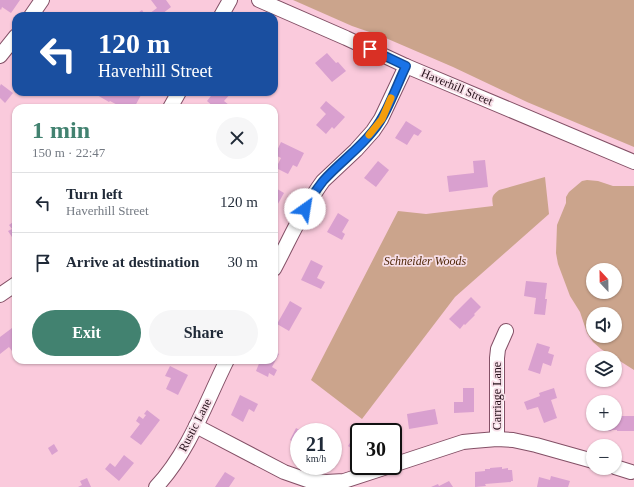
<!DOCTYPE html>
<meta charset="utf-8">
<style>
body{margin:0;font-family:Georgia,serif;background:#f6f6f7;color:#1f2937;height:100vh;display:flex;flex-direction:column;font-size:15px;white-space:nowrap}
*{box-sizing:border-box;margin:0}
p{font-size:13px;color:#747a83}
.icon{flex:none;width:22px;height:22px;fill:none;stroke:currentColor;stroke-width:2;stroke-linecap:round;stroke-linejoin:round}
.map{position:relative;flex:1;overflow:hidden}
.side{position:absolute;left:12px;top:104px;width:266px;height:260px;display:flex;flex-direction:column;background:#fff;border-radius:12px;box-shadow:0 1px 3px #0004}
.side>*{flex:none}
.hud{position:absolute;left:12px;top:12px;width:266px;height:84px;border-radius:12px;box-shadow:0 1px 3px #0004;background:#1a4fa0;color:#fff;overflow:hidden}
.needle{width:26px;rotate:338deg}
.fabs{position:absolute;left:586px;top:263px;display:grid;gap:8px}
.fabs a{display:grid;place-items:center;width:36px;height:36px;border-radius:50%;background:#fff;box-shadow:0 1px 3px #0004;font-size:20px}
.speed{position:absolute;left:290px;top:423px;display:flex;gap:8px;font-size:20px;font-weight:700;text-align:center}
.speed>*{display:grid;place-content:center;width:52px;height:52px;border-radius:50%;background:#fff;box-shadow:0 1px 3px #0004;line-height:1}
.speed small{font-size:10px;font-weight:400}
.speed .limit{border:2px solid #111;border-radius:6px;background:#fff;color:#111}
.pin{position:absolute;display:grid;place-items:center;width:34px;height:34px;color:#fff;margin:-17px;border-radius:8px;box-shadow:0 2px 6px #0006}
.me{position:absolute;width:44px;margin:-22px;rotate:32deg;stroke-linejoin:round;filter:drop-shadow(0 0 3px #0008)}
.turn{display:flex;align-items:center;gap:14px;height:84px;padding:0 20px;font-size:18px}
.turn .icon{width:52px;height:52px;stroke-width:2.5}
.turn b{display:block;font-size:28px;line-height:34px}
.round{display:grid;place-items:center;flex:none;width:42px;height:42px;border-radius:21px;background:#f6f6f7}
.head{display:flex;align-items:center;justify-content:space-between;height:68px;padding:0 20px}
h1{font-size:24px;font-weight:600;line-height:30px;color:#428270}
.action{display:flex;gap:8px;margin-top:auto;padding:8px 20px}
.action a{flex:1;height:46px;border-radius:24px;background:#428270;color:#fff;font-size:16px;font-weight:600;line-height:46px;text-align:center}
.action a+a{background:#f6f6f7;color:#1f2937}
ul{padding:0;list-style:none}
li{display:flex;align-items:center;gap:12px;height:60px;padding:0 20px;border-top:1px solid #e0e1e3}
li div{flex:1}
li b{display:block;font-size:15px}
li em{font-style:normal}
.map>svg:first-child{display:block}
.green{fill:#cba48c;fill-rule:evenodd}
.building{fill:#d9a0cf}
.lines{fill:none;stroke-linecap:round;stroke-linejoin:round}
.minor-casing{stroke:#835066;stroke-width:16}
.minor{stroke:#fff;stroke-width:14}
.route-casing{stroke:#114b97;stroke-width:10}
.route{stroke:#1a73e8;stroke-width:7}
.slow{stroke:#f59e0b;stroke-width:7}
.labels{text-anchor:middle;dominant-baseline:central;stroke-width:3.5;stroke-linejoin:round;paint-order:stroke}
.street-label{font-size:12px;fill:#220e17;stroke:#f7dfe8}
.park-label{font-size:12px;font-style:italic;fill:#502809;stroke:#f7dfe8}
</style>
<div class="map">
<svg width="634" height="487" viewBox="0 0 634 487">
<rect width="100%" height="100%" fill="#facadc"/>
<g class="green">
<polygon points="293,0 634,0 634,147 527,102 453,67 381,36 352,26"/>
<path d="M545,177L549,214L455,297L362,419L311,380L398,211L426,214L493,206C492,198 491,196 499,190Z"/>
<path d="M587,180L598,181L613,186H634V370L601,349L593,342L587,333L580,312L570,296L558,264L556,253L557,225L566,203V197L569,192L582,181ZM593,270H615V292H593ZM593,314H615V336H593Z"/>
</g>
<g class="building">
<polygon points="0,0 20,0 11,13 2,7 1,10 0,9"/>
<polygon points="151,0 166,0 171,7 162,14 161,13 156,16 136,16 135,15 142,10 146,16 157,8"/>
<polygon points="327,53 336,63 338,62 346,71 332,82 315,63"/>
<polygon points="1,84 13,93 5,103 0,98 0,86"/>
<polygon points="99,92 117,92 124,96 127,92 136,92 141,95 134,108 123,108 110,101 109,102 97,95"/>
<polygon points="214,92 232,92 224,101 229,105 226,108 215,108 207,101"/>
<polygon points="326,101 345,117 334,129 332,127 326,134 316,125 326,114 320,108"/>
<polygon points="406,121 422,131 418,136 414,134 407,145 395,138"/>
<polygon points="281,142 304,153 297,167 293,165 288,174 276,168 281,158 275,155"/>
<polygon points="485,160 488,187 449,192 447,176 474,173 473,161"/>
<polygon points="378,161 389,170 376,187 364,178"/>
<polygon points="274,187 284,193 274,211"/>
<polygon points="338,213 349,220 342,232 345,234 342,240 327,232"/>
<polygon points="16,220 16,243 8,231 12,229 9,225"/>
<polygon points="311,260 323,266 317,278 325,282 321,289 301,280"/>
<polygon points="526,281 547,283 545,299 547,299 545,315 534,314 536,298 524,296"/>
<polygon points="471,297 481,307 474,314 475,315 465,325 464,324 460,329 449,319"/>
<polygon points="290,301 302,308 289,331 277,324"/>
<polygon points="16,325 16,348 12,351 9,347 0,354 0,337"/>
<polygon points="537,343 550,347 548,353 554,355 551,366 543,363 540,374 528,370"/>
<polygon points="274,351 279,354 272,367 277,370 274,376 269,373 268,377 256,371 260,361 258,360 274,360"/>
<polygon points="170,366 188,375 178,395 166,389 171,378 165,376"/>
<polygon points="463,388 474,388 474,412 454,413 454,402 463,402"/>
<polygon points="554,388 557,398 551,400 557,418 544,423 538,407 527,410 524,402 540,396 539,393"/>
<polygon points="240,395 258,404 254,412 249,409 243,422 231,415"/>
<polygon points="435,409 438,424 409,429 407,414"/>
<polygon points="147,410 160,420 141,445 130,437 140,424 136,421 139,416 143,419 146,415 144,414"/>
<polygon points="615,416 634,416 634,431 617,431 617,430 611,430 612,431 600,431 600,424 615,424"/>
<polygon points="383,423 386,432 365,432 364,429"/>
<polygon points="296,428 303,432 299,432 299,447 292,444 293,442 290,440"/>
<polygon points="359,433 359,448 357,452 348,446 355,435"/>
<polygon points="54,444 58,451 52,455 48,448"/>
<polygon points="124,455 134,463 119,481 105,469 110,463 115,467"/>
<polygon points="502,467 502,469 508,468 508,470 512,470 513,481 511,481 511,482 485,484 486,486 475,487 475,472 485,471 485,469 490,469 490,468"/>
<polygon points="225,472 235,478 229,487 215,487"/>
<polygon points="551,476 570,481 568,487 537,487 539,477 550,480"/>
<polygon points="87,478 91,487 78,487 82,485 80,481"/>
<polygon points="449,481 453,487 431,487 438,484 439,486"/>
</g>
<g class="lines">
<defs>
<g id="minor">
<polyline points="259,0 346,38 406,66 634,162"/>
<polyline points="31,16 42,0"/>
<polyline points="221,16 230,0"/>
<polyline points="0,56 16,36"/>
<polyline points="170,108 179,92"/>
<path d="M274,269C290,239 303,208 323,181L356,150L373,131L381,119L406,66"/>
<polyline points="0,295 16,284"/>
<polyline points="196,426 284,472 307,480 326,482 344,481 390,466"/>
<polyline points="497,439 497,358 498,349 506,331"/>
<polyline points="393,465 463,442 473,441 497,439 513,440 536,445 593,461"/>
<polyline points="615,467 631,472"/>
<path d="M156,487C189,452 206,402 227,360"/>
</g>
</defs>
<use href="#minor" class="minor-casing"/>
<use href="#minor" class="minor"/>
</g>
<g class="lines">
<defs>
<path id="route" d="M305,209C310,199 316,190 323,181C339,163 358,150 373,131C387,114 396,87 406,66L370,49"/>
</defs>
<use href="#route" class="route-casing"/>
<use href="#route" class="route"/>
<polyline class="slow" points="369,135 382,119 391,98"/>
</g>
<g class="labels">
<g class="street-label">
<text transform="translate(457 87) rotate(23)">Haverhill Street</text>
<text transform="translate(497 396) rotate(-90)">Carriage Lane</text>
<text transform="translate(195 425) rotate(-63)">Rustic Lane</text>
</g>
<g class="park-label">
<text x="425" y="261">Schneider Woods</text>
</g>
</g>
</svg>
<div class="fabs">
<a><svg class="needle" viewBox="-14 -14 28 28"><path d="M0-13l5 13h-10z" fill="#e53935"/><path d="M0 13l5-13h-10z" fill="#747a83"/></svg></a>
<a><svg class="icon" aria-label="sound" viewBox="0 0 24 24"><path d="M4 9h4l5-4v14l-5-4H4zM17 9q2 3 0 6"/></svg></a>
<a><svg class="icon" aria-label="layers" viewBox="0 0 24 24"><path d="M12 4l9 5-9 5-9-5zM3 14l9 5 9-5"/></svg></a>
<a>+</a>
<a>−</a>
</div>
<div class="speed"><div>21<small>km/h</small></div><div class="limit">30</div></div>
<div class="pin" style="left:370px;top:49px;background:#d93025"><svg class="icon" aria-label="arrive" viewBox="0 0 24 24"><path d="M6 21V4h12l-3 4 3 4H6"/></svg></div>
<svg class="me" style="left:305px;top:209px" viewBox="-20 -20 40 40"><circle r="19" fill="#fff"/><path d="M0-13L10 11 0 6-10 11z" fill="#1a73e8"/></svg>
<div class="hud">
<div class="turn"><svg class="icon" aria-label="left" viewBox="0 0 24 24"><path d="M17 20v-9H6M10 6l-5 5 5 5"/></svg><div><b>120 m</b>Haverhill Street</div></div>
</div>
<section class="side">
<div class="head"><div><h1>1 min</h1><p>150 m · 22:47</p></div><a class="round"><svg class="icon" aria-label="close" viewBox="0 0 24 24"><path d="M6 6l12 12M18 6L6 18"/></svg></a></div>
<ul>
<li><svg class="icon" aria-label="left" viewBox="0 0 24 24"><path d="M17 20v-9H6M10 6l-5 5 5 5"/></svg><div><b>Turn left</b><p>Haverhill Street</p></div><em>120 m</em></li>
<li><svg class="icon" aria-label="arrive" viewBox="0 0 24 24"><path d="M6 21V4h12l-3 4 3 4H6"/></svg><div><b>Arrive at destination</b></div><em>30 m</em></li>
</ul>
<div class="action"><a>Exit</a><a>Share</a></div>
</section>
</div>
